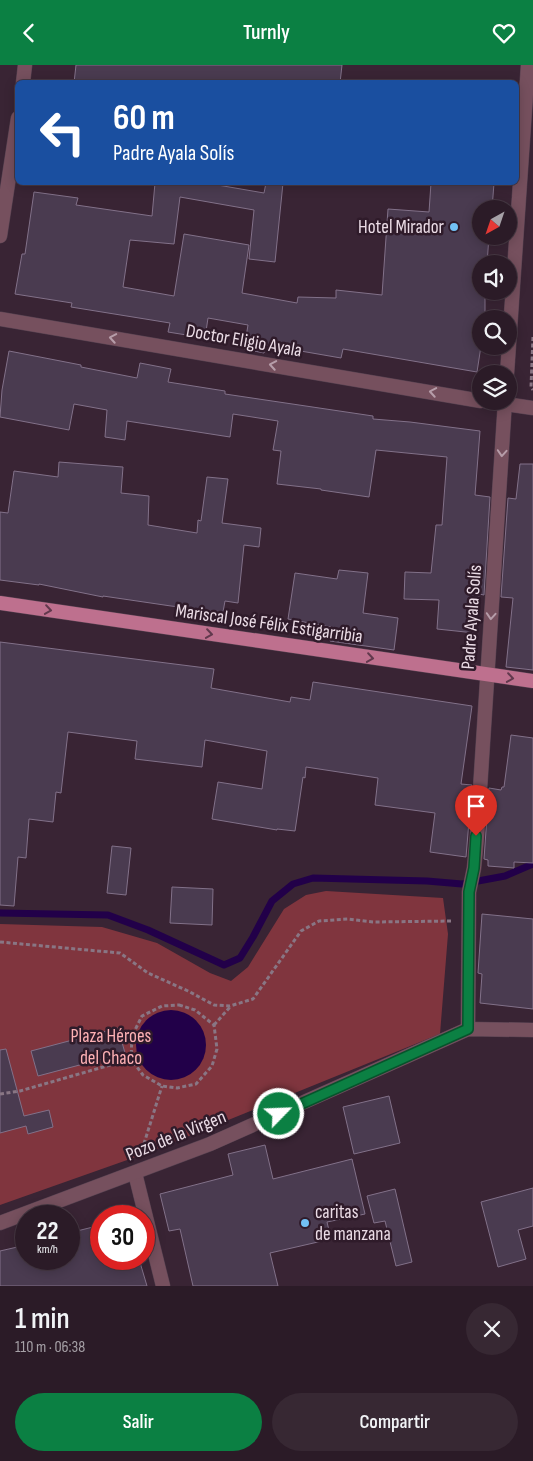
<!DOCTYPE html>
<html lang="es">
<meta charset="utf-8">
<style>
body{margin:0;font-family:"Sofia Sans Condensed",sans-serif;background:#372833;color:#f1f3f6;height:100vh;display:flex;flex-direction:column;font-size:19px;white-space:nowrap}
*{box-sizing:border-box;margin:0}
p{font-size:16px;color:#a6a1a7}
.icon{flex:none;width:28px;height:28px;fill:none;stroke:currentColor;stroke-width:2;stroke-linecap:round;stroke-linejoin:round}
.map{position:relative;height:1221px;overflow:hidden}
.details{display:flex;flex-direction:column;background:#2b1b27;flex:1}
.details>*{flex:none}
.banner{position:absolute;left:15px;top:15px;width:504px;height:105px;border-radius:8px;box-shadow:0 2px 12px #0003,0 0 0 1px #473944;background:#1a4fa0;color:#fff;overflow:hidden}
.needle{width:32px;rotate:220deg}
.controls{position:absolute;left:472px;top:135px;display:grid;gap:10px}
.controls a{display:grid;place-items:center;width:45px;height:45px;border-radius:50%;background:#2b1b27;box-shadow:0 2px 12px #0003,0 0 0 1px #473944;font-size:25px}
.speed{position:absolute;left:15px;top:1140px;display:flex;gap:10px;font-size:25px;font-weight:700;text-align:center}
.speed>*{display:grid;place-content:center;width:65px;height:65px;border-radius:50%;background:#2b1b27;box-shadow:0 2px 12px #0003,0 0 0 1px #473944;line-height:1}
.speed small{font-size:12px;font-weight:400}
.speed .limit{border:8px solid #d22;background:#fff;color:#111}
.pin{position:absolute;display:grid;place-items:center;width:42px;height:42px;color:#fff;margin:-51px -21px;border-radius:50% 50% 50% 0;rotate:-45deg;box-shadow:0 0 5px #0007}
.pin .icon{rotate:45deg}
.me{position:absolute;width:55px;margin:-28px;rotate:66deg;stroke-linejoin:round;filter:drop-shadow(0 0 4px #0008)}
.turn{display:flex;align-items:center;gap:18px;height:105px;padding:0 15px;font-size:22px}
.turn .icon{width:65px;height:65px;stroke-width:2.5}
.turn b{display:block;font-size:35px;line-height:42px}
.round{display:grid;place-items:center;flex:none;width:52px;height:52px;border-radius:26px;background:#372833}
.summary{display:flex;align-items:center;justify-content:space-between;height:85px;padding:0 15px}
h1{font-size:30px;font-weight:600;line-height:38px}
.button{display:flex;gap:10px;margin-top:auto;padding:10px 15px}
.button a{flex:1;height:58px;border-radius:30px;background:#0b8043;color:#fff;font-size:20px;font-weight:600;line-height:58px;text-align:center}
.button a+a{background:#372833;color:#f1f3f6}
header{display:flex;justify-content:space-between;align-items:center;height:65px;padding:0 15px;background:#0b8043;color:#fff;font-size:22px;font-weight:600}
.map>svg:first-child{display:block}
.green{fill:#80353e}
.water{fill:#220049}
.lines{fill:none;stroke-linecap:round;stroke-linejoin:round}
.stream{stroke:#220049;stroke-width:7}
.building{fill:#4a3b50;stroke:#827189}
.minor-casing{stroke:#554150;stroke-width:15}
.primary-casing{stroke:#554150;stroke-width:15}
.path{stroke:#897684;stroke-width:3;stroke-dasharray:4 2.5;stroke-linecap:butt}
.minor{stroke:#76505e;stroke-width:14}
.primary{stroke:#be708e;stroke-width:14}
.oneway{stroke:#b69da9}
.oneway2{stroke:#61394d}
.route-casing{stroke:#07532c;stroke-width:12}
.route{stroke:#0b8043;stroke-width:9}
.poi-dot{fill:#72c1f5;stroke:#2f1b2a;stroke-width:2}
.labels{text-anchor:middle;dominant-baseline:central;stroke-width:5;stroke-linejoin:round;paint-order:stroke}
.poi-label{font-size:19px;fill:#ebdce6;stroke:#2f1b2a;text-anchor:end}
.street-label{font-size:19px;fill:#ebdce6;stroke:#2f1b2a}
.park-label{font-size:19px;fill:#feb1b5;stroke:#2f1b2a}
</style>
<header><svg class="icon" aria-label="back" viewBox="0 0 24 24"><path d="M15 5l-7 7 7 7"/></svg>Turnly<svg class="icon" aria-label="heart" viewBox="0 0 24 24"><path d="M12 20l-8-8c-3-5 5-10 8-4 3-6 11-1 8 4z"/></svg></header>
<div class="map">
<svg width="533" height="1221" viewBox="0 0 533 1221">
<rect width="100%" height="100%" fill="#392434"/>
<polygon class="green" points="326,826 443,833 448,869 440,969 147,1088 0,1140 0,859 102,862 157,878 210,908 231,916 248,902 284,844 306,830"/>
<circle class="water" cx="171" cy="980" r="35"/>
<g class="lines">
<polyline class="stream" points="0,848 108,850 148,865 224,900 240,893 253,872 272,836 293,819 313,813 427,816 462,819 505,811 533,799"/>
</g>
<g class="building">
<polygon points="76,0 342,0 340,18 74,18"/>
<polygon points="155,118 206,118 264,128 266,118 283,118 275,197 249,194 254,145 180,132 174,179 130,175 123,222 174,231 184,169 249,180 242,228 297,238 298,232 336,233 336,225 382,230 388,144 429,147 431,118 494,118 492,144 481,144 481,171 489,171 487,199 481,199 481,226 485,226 485,254 481,254 481,281 477,307 343,284 341,293 266,280 264,288 244,284 248,260 208,253 205,273 168,267 170,258 71,242 72,238 15,229 22,189 25,189 34,127 78,133 76,140 152,151"/>
<polygon points="9,286 81,300 81,302 137,313 140,298 171,304 168,317 225,326 225,329 373,351 373,354 410,357 480,366 475,430 490,432 484,530 479,529 475,568 437,564 439,535 404,534 405,507 431,508 436,460 442,460 447,392 376,385 369,432 321,425 321,424 277,419 281,386 273,385 278,356 233,349 230,372 127,356 125,375 105,372 107,345 74,339 69,365 0,352 2,325"/>
<polygon points="59,397 123,402 121,428 149,431 148,460 197,468 198,455 201,456 207,412 228,414 222,458 261,463 259,482 244,480 238,538 225,536 223,547 171,541 103,531 103,532 39,519 39,520 0,515 0,447 8,448 14,406 58,412"/>
<polygon points="520,399 533,399 533,605 506,602 513,533 501,532 508,433 516,434"/>
<polygon points="339,505 368,508 363,548 398,553 394,585 330,576 331,562 288,554 295,508 337,514"/>
<polygon points="0,577 214,604 211,623 290,637 291,632 310,635 313,617 472,641 461,719 472,720 466,792 430,787 435,748 375,740 378,713 306,702 305,713 303,712 295,766 277,764 277,765 212,754 218,717 262,724 267,686 205,675 202,702 135,694 137,676 68,667 61,728 56,727 53,757 29,754 26,793 18,792 14,841 0,840"/>
<polygon points="511,670 533,673 533,798 514,797 514,803 488,801 488,795 484,794 489,723 501,725 502,722 504,722"/>
<polygon points="112,781 131,783 126,830 107,828"/>
<polygon points="172,822 213,824 212,860 170,858"/>
<polygon points="482,849 533,854 533,944 480,938 482,909 478,908"/>
<polygon points="118,963 125,988 38,1011 31,986"/>
<polygon points="6,984 24,1051 49,1045 53,1062 28,1069 26,1061 0,1068 0,985"/>
<polygon points="389,1031 400,1078 354,1089 343,1042"/>
<polygon points="265,1080 273,1114 352,1094 365,1149 327,1157 331,1174 270,1188 278,1221 193,1221 180,1164 169,1166 160,1129 233,1110 228,1089"/>
<polygon points="533,1123 533,1161 518,1165 526,1194 498,1202 481,1137"/>
<polygon points="395,1124 412,1197 396,1201 385,1156 374,1158 367,1131"/>
<polygon points="101,1160 101,1194 139,1194 147,1221 0,1221 0,1186 26,1180 26,1194 69,1194 69,1168"/>
</g>
<g class="lines">
<defs>
<g id="minor">
<polyline points="23,18 25,0"/>
<polyline points="0,171 18,53"/>
<polyline points="0,254 481,336"/>
<polyline points="507,309 528,0"/>
<polyline points="485,336 533,343"/>
<polyline points="468,964 469,827 474,803 477,771 505,336"/>
<polyline points="135,1108 163,1221"/>
<polyline points="0,1158 210,1079 468,964 533,965"/>
</g>
<polyline id="primary" points="0,538 533,616"/>
</defs>
<use href="#minor" class="minor-casing"/>
<use href="#primary" class="primary-casing"/>
<g class="path">
<polyline points="533,272 531,322 533,325"/>
<polyline points="0,877 120,888 148,908 188,926 214,940 230,941 253,934 301,866 319,856 348,854 373,857 451,856"/>
<polygon points="179,940 195,945 214,960 217,984 212,1001 196,1019 177,1023 162,1021 143,1010 131,994 132,971 142,951 162,941"/>
<polyline points="214,960 230,942"/>
<polyline points="0,1029 20,1026 131,994"/>
<polyline points="142,1085 162,1021"/>
</g>
<use href="#minor" class="minor"/>
<use href="#primary" class="primary"/>
</g>
<defs><path id="oneway-chevron" d="M-2-3.5L2.5 0L-2 3.5" fill="none" stroke-width="1.6" stroke-linecap="round" stroke-linejoin="round" transform="scale(1.25)"/></defs>
<g class="oneway">
<use href="#oneway-chevron" transform="translate(113 273) rotate(-170)"/>
<use href="#oneway-chevron" transform="translate(273 300) rotate(-170)"/>
<use href="#oneway-chevron" transform="translate(433 327) rotate(-170)"/>
<use href="#oneway-chevron" transform="translate(502 388) rotate(94)"/>
<use href="#oneway-chevron" transform="translate(491 551) rotate(94)"/>
</g>
<g class="oneway2">
<use href="#oneway-chevron" transform="translate(48 545) rotate(8)"/>
<use href="#oneway-chevron" transform="translate(209 569) rotate(8)"/>
<use href="#oneway-chevron" transform="translate(370 593) rotate(8)"/>
<use href="#oneway-chevron" transform="translate(510 613) rotate(8)"/>
</g>
<g class="lines">
<defs>
<polyline id="route" points="279,1049 468,964 469,827 474,803 476,771"/>
</defs>
<use href="#route" class="route-casing"/>
<use href="#route" class="route"/>
</g>
<g class="poi-dot">
<circle cx="454" cy="162" r="5"/>
<circle cx="305" cy="1158" r="5"/>
</g>
<g class="labels">
<g class="poi-label">
<text x="444" y="162">Hotel Mirador</text>
<text x="315" y="1147" text-anchor="start">caritas<tspan x="315" dy="22">de manzana</tspan></text>
</g>
<g class="street-label">
<text transform="translate(244 276) rotate(10)">Doctor Eligio Ayala</text>
<text transform="translate(472 552) rotate(-86)">Padre Ayala Solís</text>
<text transform="translate(269 559) rotate(8)">Mariscal José Félix Estigarribia</text>
<text transform="translate(176 1071) rotate(-22)">Pozo de la Virgen</text>
</g>
<g class="park-label">
<text x="111" y="971">Plaza Héroes<tspan x="111" dy="22">del Chaco</tspan></text>
</g>
</g>
</svg>
<div class="controls">
<a><svg class="needle" viewBox="-14 -14 28 28"><path d="M0-13l5 13h-10z" fill="#e53935"/><path d="M0 13l5-13h-10z" fill="#a6a1a7"/></svg></a>
<a><svg class="icon" aria-label="sound" viewBox="0 0 24 24"><path d="M4 9h4l5-4v14l-5-4H4zM17 9q2 3 0 6"/></svg></a>
<a><svg class="icon" aria-label="search" viewBox="0 0 24 24"><circle cx="10" cy="10" r="6"/><path d="M15 15l6 6"/></svg></a>
<a><svg class="icon" aria-label="layers" viewBox="0 0 24 24"><path d="M12 4l9 5-9 5-9-5zM3 14l9 5 9-5"/></svg></a>
</div>
<div class="speed"><div>22<small>km/h</small></div><div class="limit">30</div></div>
<div class="pin" style="left:476px;top:771px;background:#d93025"><svg class="icon" aria-label="arrive" viewBox="0 0 24 24"><path d="M6 21V4h12l-3 4 3 4H6"/></svg></div>
<svg class="me" style="left:279px;top:1049px" viewBox="-20 -20 40 40"><circle r="17" fill="#0b8043" stroke="#fff" stroke-width="3"/><path d="M0-11L8 9 0 5-8 9z" fill="#fff"/></svg>
<div class="banner">
<div class="turn"><svg class="icon" aria-label="left" viewBox="0 0 24 24"><path d="M17 20v-9H6M10 6l-5 5 5 5"/></svg><div><b>60 m</b>Padre Ayala Solís</div></div>
</div>
</div>
<section class="details">
<div class="summary"><div><h1>1 min</h1><p>110 m · 06:38</p></div><a class="round"><svg class="icon" aria-label="close" viewBox="0 0 24 24"><path d="M6 6l12 12M18 6L6 18"/></svg></a></div>
<div class="button"><a>Salir</a><a>Compartir</a></div>
</section>
